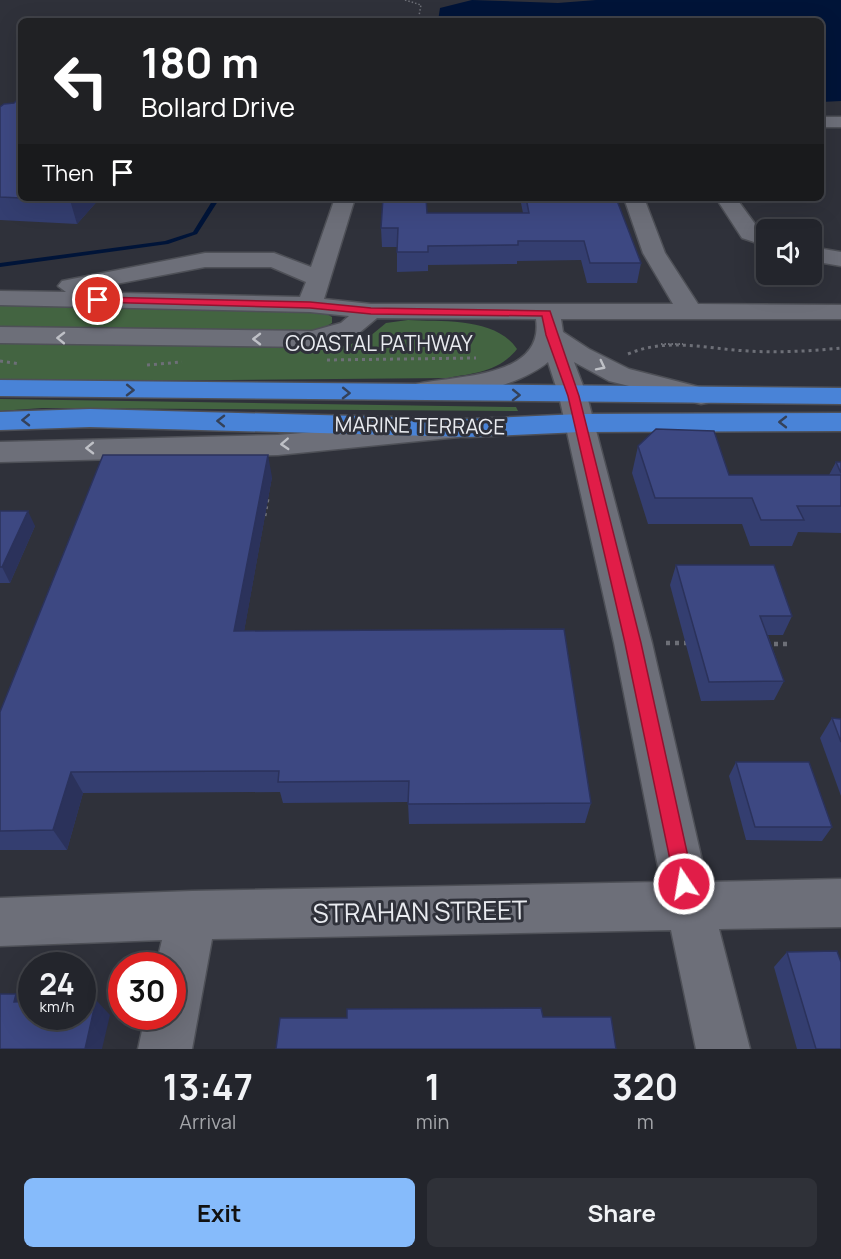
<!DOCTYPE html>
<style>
body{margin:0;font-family:Manrope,sans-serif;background:#2f3138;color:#f1f3f6;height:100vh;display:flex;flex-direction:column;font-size:22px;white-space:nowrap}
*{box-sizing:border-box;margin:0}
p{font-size:20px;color:#a3a5a9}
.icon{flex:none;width:33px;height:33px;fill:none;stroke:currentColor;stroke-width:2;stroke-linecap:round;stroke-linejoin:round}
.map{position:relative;height:1049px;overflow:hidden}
.sheet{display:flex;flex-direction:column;background:#23252c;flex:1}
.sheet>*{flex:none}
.guide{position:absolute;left:18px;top:18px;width:806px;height:183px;border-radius:9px;box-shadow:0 6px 24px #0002,0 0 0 2px #404248;background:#202124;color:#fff;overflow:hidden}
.buttons{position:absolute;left:756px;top:219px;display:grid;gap:12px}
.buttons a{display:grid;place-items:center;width:66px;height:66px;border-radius:9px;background:#23252c;box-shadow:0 6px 24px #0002,0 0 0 2px #404248;font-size:30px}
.speed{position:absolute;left:18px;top:952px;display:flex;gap:12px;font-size:30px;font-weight:700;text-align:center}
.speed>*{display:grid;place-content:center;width:78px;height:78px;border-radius:50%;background:#23252c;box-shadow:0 6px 24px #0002,0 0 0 2px #404248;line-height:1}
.speed small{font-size:15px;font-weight:400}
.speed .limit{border:9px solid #d22;background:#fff;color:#111}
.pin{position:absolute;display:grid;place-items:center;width:51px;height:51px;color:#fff;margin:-26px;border:3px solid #fff;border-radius:50%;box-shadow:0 2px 6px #0007}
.me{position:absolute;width:66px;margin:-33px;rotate:348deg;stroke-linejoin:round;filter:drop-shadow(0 0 4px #0008)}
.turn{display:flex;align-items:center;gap:21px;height:126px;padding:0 24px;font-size:27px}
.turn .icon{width:78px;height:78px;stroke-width:2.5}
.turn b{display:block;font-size:42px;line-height:51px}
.then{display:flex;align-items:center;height:57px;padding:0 24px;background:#0003;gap:12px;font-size:22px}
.eta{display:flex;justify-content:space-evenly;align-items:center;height:102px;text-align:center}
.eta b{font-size:36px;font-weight:700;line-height:42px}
.primary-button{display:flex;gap:12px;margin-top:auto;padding:12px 24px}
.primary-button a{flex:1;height:69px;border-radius:9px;background:#86bbfb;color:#111;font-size:24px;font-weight:700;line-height:69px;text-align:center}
.primary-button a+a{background:#2f3138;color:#f1f3f6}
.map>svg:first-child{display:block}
.green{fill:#436441}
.water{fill:#001438}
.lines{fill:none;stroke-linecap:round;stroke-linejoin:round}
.stream{fill:#001438;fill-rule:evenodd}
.minor-casing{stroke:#4e5057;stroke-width:3}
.highway-casing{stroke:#4e5057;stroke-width:3}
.path-far3{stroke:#6d6f77;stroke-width:1.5;stroke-dasharray:1.5 2;stroke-linecap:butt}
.path-far2{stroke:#6d6f77;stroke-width:2;stroke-dasharray:1.5 2;stroke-linecap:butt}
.path-far1{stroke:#6d6f77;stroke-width:3;stroke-dasharray:3 4;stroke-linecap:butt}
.path{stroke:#6d6f77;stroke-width:4.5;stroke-dasharray:4 5;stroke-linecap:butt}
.minor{fill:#6d6f79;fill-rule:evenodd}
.highway{fill:#4983d7;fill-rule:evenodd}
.wall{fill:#343e70}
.shaded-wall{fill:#2b325b}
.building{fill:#3d4882;stroke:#2b325b;stroke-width:1.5}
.oneway{stroke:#bec0c6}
.oneway2{stroke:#344159}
.route{fill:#e11d48;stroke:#92132f;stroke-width:1.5}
.labels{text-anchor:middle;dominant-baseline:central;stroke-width:6;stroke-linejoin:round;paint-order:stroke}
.street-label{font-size:21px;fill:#e9ebf0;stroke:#2f313a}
.near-street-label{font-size:26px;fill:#e9ebf0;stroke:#2f313a}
</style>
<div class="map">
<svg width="841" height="1049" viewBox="0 0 841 1049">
<rect width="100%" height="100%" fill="#2f313a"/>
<g class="green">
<polygon points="0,304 323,312 332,317 332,323 321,329 276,337 0,331"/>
<path d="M408,320C444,322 495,317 517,349C499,372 475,373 448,378L0,382V340L346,346L369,337L386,323Z"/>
<polygon points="0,399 516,407 518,411 42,408 0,411"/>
</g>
<polygon class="water" points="472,0 558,3 596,0 841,0 841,101 821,102 820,21 438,21 440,8"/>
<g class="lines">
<polygon class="stream" points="214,198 220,198 197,234 168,244 0,267 0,263 165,241 193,232"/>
<defs>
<g id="minor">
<rect x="820" y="117" width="21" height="10"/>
<path d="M335,198H355L324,299L371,304H673L643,253L624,198H644L665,253L698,304L841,305V319H561L563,332L589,349L629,369L711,390L715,396L711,402L701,404L609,381L574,362L587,396L652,643L707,882L841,879V927L719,929L750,1049H696L671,930L212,939L192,1049H138L145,1017H172V966H156L162,940L0,946V898L192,891L661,882L614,643L559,396L548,362C522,385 445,405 412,397L408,391L412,385C451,375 545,380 536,319L377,318L359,333L314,347L0,343V327L312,331L341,323L349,316L310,312L0,305V291L66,292L58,286L62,281L205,253H274L311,267ZM205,267H271L306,282L300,297L74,292Z"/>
<polygon points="716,198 736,198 758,228 766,232 766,246 742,238"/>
<polygon points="812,247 841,252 841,266 812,261"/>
<polygon points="449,421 459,423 464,430 459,437 278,455 0,462 0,442 278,435"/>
</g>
<g id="highway">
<polygon points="0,380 841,388 841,404 0,396"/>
<polygon points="90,409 469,419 580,414 841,413 841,431 580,432 469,437 90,427 0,430 0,412"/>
</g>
</defs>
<use href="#minor" class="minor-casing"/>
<use href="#highway" class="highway-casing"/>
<polyline class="path-far3" points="405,0 421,5 418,21"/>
<polyline class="path-far2" points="661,344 683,344"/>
<g class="path-far1">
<path d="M628,354C668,337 706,349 748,351C779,353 810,351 841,348"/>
<polyline points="327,360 476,358"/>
<polyline points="0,361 20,364"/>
<polyline points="147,365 182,362"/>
<polyline points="265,516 268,499"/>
</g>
<g class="path">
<polyline points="666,643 689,643"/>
<polyline points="765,644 789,644"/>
</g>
<use href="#minor" class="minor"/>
<use href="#highway" class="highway"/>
</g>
<g class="wall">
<polygon points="0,107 21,198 100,198 77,224 0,220"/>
<polygon points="520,198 616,198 641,263 637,283 587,283 581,260 517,261 517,264 428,265 428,271 397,272 397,247 382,247 381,228 427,213 523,213"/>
<polygon points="638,446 729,475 829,475 836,462 841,462 841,533 798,532 792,546 750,546 742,524 648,524 632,473"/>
<polygon points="272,477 244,631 591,803 585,823 409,824 408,802 283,803 280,792 83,793 67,850 0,850 0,712"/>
<polygon points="0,511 35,526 10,583 0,583"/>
<polygon points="676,565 792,616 783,635 768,635 784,681 774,700 701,701 670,585"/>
<polygon points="832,718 841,719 841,796 820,738"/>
<polygon points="736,762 832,827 822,841 746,840 729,776"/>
<polygon points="787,952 841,1049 797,1049 774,967"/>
</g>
<g class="shaded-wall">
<polygon points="72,198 100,198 77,224 70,200"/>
<polygon points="268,455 272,477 240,654 234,631"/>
<polygon points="28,511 35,526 10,583 2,567"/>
<polygon points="71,772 83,793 67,850 53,830"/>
<polygon points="16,994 32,1008 14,1002"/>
<polygon points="96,1000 110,1015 102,1049 85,1049"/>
</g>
<g class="building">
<polygon points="17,100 21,100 21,198 0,197 0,107 4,104 14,103"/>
<polygon points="24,198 72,198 70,200"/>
<polygon points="383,198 426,198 427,213 529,213 526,198 616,198 641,263 590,263 584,241 518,241 518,245 428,246 428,252 397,252 398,228 381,228"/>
<polygon points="656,429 714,431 729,475 841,475 841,506 797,506 804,520 761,520 752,498 655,498 638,446"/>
<polygon points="103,455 268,455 234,631 564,629 591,803 408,804 409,781 278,782 279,771 71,772 53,830 0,831 0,712"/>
<polygon points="836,462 841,462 841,473"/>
<polygon points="0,511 28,511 2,567 0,567"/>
<polygon points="676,565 774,565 792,616 760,616 784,681 709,682"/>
<polygon points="832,718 841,719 841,742"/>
<polygon points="736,762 809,762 832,827 755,827"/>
<polygon points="837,951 841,962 841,1049 816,1049 787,952"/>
<polygon points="0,994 16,994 14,1002 32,1001 32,1017 82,1017 82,1000 96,1000 85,1049 0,1049"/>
<polygon points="541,1008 543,1017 611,1017 616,1049 276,1049 280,1018 347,1018 347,1009"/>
</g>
<defs><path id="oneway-chevron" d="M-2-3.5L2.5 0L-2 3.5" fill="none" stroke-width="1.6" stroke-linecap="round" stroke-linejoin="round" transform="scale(1.5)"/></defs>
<g class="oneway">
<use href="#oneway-chevron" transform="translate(61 338) rotate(-179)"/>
<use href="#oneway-chevron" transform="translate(257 339) rotate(-180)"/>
<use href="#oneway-chevron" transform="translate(601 366) rotate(27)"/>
<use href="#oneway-chevron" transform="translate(285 444) rotate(177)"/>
<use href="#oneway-chevron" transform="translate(90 448) rotate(179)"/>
</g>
<g class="oneway2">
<use href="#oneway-chevron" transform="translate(130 390) rotate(1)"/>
<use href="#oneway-chevron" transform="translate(346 393) rotate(1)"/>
<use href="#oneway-chevron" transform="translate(516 395) rotate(1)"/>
<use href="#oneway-chevron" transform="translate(26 420) rotate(179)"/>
<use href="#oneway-chevron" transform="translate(221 421) rotate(-179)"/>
<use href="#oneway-chevron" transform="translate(783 422) rotate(180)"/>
</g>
<polygon class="route" points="98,297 310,302 371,308 550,311 579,396 641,643 694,884 691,890 684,893 678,890 675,884 625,643 568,396 546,335 542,316 371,314 310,308 95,302 93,300"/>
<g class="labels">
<g class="street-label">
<text x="379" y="343">COASTAL PATHWAY</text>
<text transform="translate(420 425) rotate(1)">MARINE TERRACE</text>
</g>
<g class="near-street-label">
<text transform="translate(420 911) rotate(-1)">STRAHAN STREET</text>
</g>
</g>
</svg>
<div class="buttons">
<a><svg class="icon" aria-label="sound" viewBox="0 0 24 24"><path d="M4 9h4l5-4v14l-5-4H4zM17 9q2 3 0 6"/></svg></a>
</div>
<div class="speed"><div>24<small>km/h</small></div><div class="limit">30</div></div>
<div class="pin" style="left:98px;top:300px;background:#d93025"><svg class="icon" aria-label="arrive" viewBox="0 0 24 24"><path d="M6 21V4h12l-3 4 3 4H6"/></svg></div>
<svg class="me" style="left:684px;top:884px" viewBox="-20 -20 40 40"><circle r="17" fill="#e11d48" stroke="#fff" stroke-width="3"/><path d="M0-11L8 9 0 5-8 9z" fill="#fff"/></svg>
<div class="guide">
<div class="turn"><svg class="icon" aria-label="left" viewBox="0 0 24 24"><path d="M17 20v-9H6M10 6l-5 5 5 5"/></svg><div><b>180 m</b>Bollard Drive</div></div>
<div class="then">Then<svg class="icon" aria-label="arrive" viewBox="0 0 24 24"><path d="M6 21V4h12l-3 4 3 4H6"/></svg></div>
</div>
</div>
<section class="sheet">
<div class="eta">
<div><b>13:47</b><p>Arrival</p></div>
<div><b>1</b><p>min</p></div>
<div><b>320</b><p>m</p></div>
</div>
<div class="primary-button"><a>Exit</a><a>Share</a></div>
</section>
